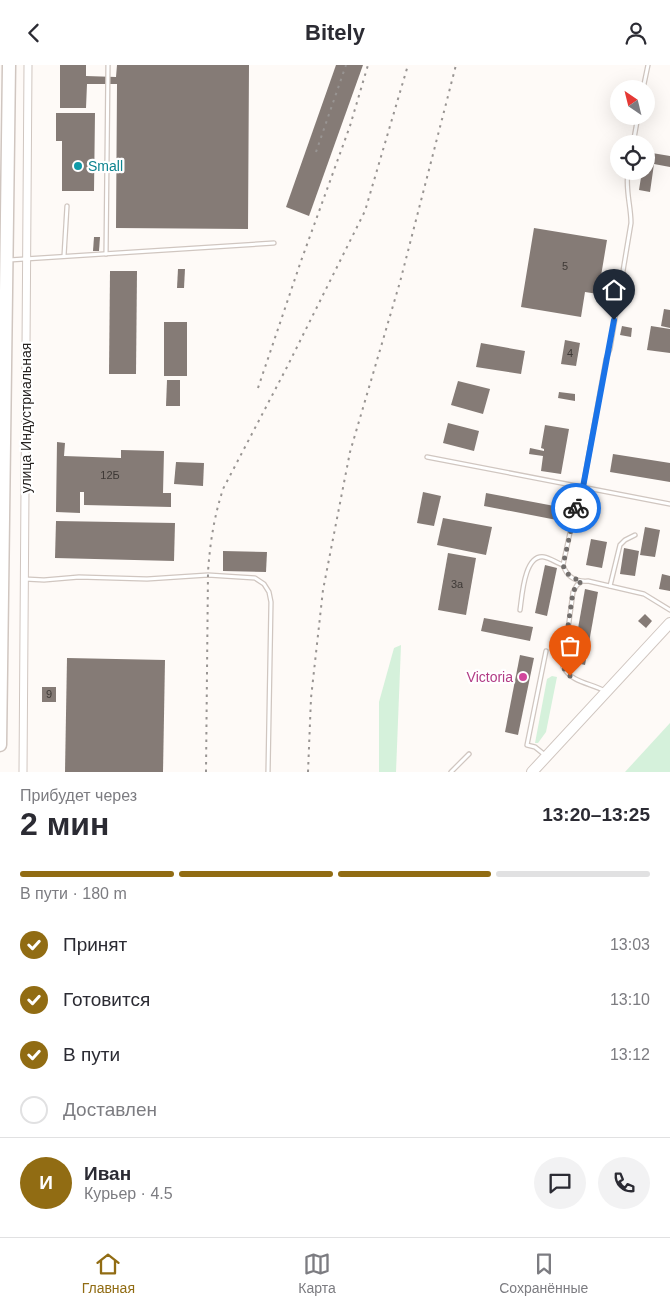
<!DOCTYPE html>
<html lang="ru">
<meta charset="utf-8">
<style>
:root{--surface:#fff;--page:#f2f2f3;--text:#2b2b33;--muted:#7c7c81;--line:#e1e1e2;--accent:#916c13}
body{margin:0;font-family:Helvetica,sans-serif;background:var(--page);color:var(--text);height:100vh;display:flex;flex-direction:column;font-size:19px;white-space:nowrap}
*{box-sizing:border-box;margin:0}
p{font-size:16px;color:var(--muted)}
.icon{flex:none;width:28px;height:28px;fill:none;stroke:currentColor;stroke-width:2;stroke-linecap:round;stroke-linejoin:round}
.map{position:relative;height:707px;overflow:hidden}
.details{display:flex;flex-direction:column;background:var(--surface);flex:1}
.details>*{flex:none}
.needle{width:32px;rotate:325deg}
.fabs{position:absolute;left:610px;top:15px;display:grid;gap:10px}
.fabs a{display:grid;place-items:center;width:45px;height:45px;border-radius:50%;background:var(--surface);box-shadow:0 5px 20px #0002;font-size:25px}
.pin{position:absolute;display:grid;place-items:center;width:42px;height:42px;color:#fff;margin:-51px -21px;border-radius:50% 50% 50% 0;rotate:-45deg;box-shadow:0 0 5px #0007}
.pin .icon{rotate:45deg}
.courier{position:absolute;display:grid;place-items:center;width:50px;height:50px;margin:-25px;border:4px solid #1a73e8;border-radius:50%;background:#fff;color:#222;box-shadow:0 1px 6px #0007}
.overview em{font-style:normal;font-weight:800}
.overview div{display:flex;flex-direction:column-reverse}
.overview{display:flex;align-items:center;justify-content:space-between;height:85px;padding:0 20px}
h1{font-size:32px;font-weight:800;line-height:38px}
.bar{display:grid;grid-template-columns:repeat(4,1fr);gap:8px 5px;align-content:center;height:60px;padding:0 20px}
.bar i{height:6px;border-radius:4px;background:var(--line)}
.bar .current{background:var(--accent)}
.bar p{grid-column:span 4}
.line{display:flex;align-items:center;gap:12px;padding:0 20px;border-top:1px solid var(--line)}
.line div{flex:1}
.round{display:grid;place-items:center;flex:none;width:52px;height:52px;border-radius:26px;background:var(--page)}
ol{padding:0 20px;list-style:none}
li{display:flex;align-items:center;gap:15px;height:55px}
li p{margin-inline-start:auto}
li .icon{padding:5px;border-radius:50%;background:var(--accent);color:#fff;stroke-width:4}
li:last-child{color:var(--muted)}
li i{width:28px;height:28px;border:2px solid var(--line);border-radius:50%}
header{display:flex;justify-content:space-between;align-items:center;height:65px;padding:0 20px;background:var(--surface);font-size:22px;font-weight:800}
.dock{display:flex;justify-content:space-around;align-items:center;height:70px;border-top:1px solid var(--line);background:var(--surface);font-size:14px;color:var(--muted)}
.dock a{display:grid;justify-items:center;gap:2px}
.dock .current{color:var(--accent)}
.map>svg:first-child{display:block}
.green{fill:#d5f1db}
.building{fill:#857b76}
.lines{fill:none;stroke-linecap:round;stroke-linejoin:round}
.lane-casing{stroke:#d0c6c0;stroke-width:5.5}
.street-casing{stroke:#d0c6c0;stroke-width:9}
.secondary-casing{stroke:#d0c6c0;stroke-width:12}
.highway-casing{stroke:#d0c6c0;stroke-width:15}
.lane{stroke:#fff;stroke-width:3}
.street{stroke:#fff;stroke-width:7}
.secondary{stroke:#fff;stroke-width:10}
.highway{stroke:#fff;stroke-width:12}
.rail{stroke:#989492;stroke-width:2;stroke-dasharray:2.5 5;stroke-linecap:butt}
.done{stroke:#726e6c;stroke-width:5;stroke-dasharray:0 9}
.route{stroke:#1a73e8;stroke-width:6}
.culture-dot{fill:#0f9aa8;stroke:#fff;stroke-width:2}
.hotel-dot{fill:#d1479c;stroke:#fff;stroke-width:2}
.labels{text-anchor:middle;stroke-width:4.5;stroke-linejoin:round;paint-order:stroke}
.number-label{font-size:11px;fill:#3e3936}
.culture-label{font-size:14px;fill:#0d838f;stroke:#fff;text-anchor:start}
.street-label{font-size:14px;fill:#272321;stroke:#fff}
.hotel-label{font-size:14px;fill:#b23c85;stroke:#fff;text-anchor:end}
</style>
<header><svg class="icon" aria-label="back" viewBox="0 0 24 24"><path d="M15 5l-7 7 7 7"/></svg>Bitely<svg class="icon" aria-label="person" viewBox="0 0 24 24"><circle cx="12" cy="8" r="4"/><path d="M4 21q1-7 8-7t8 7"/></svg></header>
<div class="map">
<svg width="670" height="707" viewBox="0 0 670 707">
<rect width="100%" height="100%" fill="#fefaf7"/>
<g class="green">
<polygon points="401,580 396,707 379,707 379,637 394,583"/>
<polygon points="552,611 557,612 546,667 538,678 535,678 547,614"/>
<polygon points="670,658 670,707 625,707"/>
</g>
<g class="building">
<polygon points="60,0 86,0 86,11 116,12 117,0 249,0 248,164 116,163 117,19 87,19 86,43 60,43"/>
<polygon points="336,0 363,0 309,151 286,142"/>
<polygon points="56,48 95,48 94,126 62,126 62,76 56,76"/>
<polygon points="646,87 670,91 670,102 654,99 650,127 639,125 642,106 646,106"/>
<polygon points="534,163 607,175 598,229 585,227 581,252 521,242"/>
<polygon points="94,172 100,172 99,186 93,186"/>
<polygon points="178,204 185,204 184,223 177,223"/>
<polygon points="110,206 137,206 136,309 109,309"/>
<polygon points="664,244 670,245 670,263 661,261"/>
<rect x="164" y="257" width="23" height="54"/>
<polygon points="622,261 632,263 631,272 620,270"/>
<polygon points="651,261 670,264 670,288 647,285"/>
<polygon points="565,275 580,278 576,301 561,299"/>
<polygon points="481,278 525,286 521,309 476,302"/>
<polygon points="167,315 180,315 180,341 166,341"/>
<polygon points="458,316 490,324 483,349 451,340"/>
<polygon points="559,327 575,329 575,336 558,333"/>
<polygon points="448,358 479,366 474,386 443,378"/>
<polygon points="545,360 569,364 561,409 541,406 543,391 529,389 530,383 544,386 544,384 541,383"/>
<polygon points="57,377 65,378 64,391 121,393 121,385 164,386 163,428 171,428 171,442 84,440 84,427 80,427 80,448 56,447"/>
<polygon points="613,389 670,398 670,417 610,407"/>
<polygon points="176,397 204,398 203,421 174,419"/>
<polygon points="423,427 441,431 434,461 417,458"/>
<polygon points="486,428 565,443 562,456 484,441"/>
<polygon points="443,453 492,462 486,490 437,480"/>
<polygon points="56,456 175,458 174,496 55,493"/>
<polygon points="645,462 660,465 655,492 640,490"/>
<polygon points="591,474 607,477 602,503 586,500"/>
<polygon points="624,483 639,486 635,511 620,509"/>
<polygon points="223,486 267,487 266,507 223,506"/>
<polygon points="448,488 476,493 466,550 438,545"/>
<polygon points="545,500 557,503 547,551 535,548"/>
<polygon points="662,509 670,511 670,526 659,524"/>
<polygon points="585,524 598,527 585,600 572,597"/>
<polygon points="645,549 652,556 646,563 638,556"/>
<polygon points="484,553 533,562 530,576 481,566"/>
<polygon points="520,590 534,593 518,670 505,667"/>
<polygon points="67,593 165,595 163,707 65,707"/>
<rect x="42" y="622" width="14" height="15"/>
</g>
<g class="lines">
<defs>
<g id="lane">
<polyline points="643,24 648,0"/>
<polyline points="633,79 638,51"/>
<path d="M628 106C625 124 631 141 631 158L610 284 606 294 583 422 574 449 563 500C567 512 576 517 588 516L644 529 670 545"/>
<polyline points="106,189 108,0"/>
<polyline points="64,191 67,141"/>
<polyline points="9,195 274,178"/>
<polyline points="427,392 670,439"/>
<polyline points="25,514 44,515 79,512 147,514 208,510 255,513 264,519 269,527 271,537 268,707"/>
<path d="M581 517 577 520 573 527 563 602C572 618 591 618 605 626"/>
<polyline points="610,521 620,480 625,475 635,470"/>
<path d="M520 545C522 532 524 489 544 492 550 493 557 498 563 500"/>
<polyline points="545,690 535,682 527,680 546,586"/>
<polyline points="451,707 469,689"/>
</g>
<polyline id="street" points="23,707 28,0"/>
<polyline id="secondary" points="532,707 670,558"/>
<polyline id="highway" points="0,680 9,0"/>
</defs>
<use href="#lane" class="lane-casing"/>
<use href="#street" class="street-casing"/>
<use href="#secondary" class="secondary-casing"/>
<use href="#highway" class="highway-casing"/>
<use href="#lane" class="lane"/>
<use href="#street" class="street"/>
<use href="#secondary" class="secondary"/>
<use href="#highway" class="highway"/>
<g class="rail">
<polyline points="316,87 346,0"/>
<polyline points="258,323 301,196 350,61 368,0"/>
<path d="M206 707 208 507C210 478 214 452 223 424L287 302 365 146 408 0"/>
<polyline points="308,707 311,633 323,525 350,387 400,217 456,0"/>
</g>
</g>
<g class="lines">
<path class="done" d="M570 611 563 602V596L573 527 577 520 582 516C572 513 567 511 563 500L576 443"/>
<polyline class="route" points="576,443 583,422 614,255"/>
</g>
<circle class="culture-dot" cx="78" cy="101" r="5"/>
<circle class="hotel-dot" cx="523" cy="612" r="5"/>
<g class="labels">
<g class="number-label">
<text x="565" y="205">5</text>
<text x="570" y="292">4</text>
<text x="110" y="414">12Б</text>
<text x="457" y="523">3а</text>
<text x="49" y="633">9</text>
</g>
<g class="culture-label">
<text x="88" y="106">Small</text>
</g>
<g class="street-label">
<text transform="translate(26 353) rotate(-90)" y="5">улица Индустриальная</text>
</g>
<g class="hotel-label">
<text x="513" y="617">Victoria</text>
</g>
</g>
</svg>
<div class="fabs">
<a><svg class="needle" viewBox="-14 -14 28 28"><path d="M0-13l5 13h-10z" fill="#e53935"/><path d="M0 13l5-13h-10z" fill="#7c7c81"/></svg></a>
<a><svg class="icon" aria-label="locate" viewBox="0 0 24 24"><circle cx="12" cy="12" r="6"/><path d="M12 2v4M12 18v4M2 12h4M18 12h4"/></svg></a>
</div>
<div class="pin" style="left:570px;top:611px;background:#ea580c"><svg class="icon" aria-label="bag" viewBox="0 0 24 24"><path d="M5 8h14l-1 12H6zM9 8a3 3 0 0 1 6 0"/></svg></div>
<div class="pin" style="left:614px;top:255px;background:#1f2937"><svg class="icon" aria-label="home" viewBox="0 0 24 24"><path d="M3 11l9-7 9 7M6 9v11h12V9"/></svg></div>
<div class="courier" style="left:576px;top:443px"><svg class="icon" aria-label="bike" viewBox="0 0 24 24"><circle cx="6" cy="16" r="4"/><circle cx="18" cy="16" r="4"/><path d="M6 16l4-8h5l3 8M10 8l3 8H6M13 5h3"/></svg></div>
</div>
<section class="details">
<div class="overview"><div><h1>2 мин</h1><p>Прибудет через</p></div><em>13:20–13:25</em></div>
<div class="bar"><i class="current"></i><i class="current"></i><i class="current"></i><i></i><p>В пути · 180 m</p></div>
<ol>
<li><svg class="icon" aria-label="check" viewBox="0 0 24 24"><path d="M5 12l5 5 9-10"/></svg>Принят<p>13:03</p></li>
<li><svg class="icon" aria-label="check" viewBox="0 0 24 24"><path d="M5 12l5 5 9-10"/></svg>Готовится<p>13:10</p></li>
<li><svg class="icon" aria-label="check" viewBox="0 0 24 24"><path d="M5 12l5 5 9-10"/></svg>В пути<p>13:12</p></li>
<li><i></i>Доставлен</li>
</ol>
<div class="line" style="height:90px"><b class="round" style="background:var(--accent);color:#fff">И</b><div><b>Иван</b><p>Курьер · 4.5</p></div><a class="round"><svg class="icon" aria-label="chat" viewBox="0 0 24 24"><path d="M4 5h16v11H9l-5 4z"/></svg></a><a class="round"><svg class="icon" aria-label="phone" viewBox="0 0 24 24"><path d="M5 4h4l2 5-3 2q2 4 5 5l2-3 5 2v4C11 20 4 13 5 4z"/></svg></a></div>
</section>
<nav class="dock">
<a class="current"><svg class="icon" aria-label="home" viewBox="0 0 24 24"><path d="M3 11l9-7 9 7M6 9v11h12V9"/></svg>Главная</a>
<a><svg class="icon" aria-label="map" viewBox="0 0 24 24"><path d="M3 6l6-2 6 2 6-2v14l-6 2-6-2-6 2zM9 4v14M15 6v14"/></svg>Карта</a>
<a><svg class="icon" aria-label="saved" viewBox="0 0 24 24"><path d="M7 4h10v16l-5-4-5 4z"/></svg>Сохранённые</a>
</nav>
